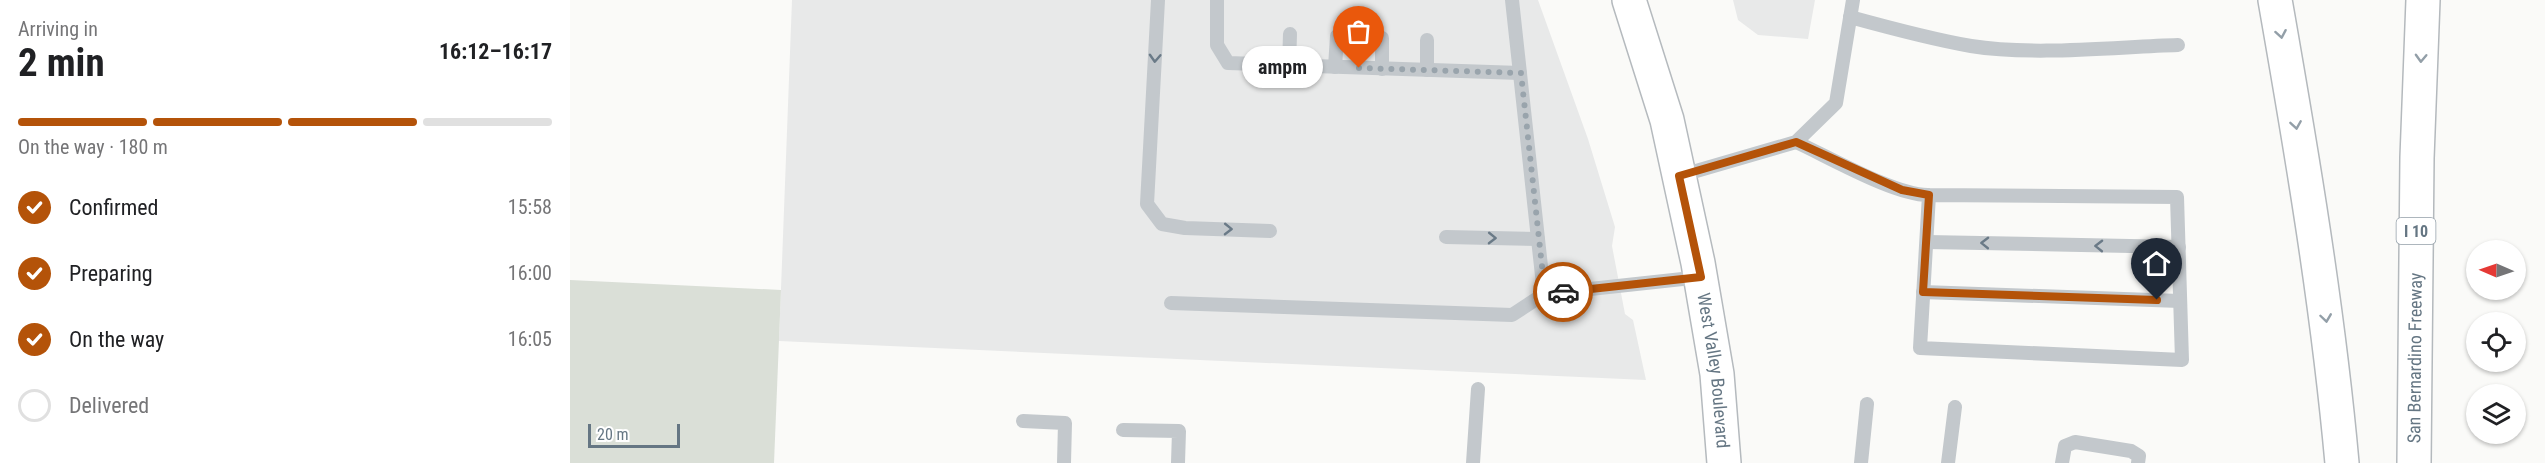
<!DOCTYPE html>
<meta charset="utf-8">
<style>
:root{--surface:#fff;--page:#f6f6f6;--text:#202124;--muted:#757577;--line:#e0e0e0;--accent:#b45309}
body{margin:0;font-family:"Roboto Condensed",sans-serif;background:var(--page);color:var(--text);height:100vh;display:flex;flex-direction:column;font-size:22px;white-space:nowrap}
*{box-sizing:border-box;margin:0}
p{font-size:20px;color:var(--muted)}
.icon{flex:none;width:33px;height:33px;fill:none;stroke:currentColor;stroke-width:2;stroke-linecap:round;stroke-linejoin:round}
.map{position:relative;flex:1;overflow:hidden}
.sheet{display:flex;flex-direction:column;background:var(--surface);width:570px}
.sheet>*{flex:none}
.needle{width:39px;rotate:272deg}
.fabs{position:absolute;left:1896px;top:240px;display:grid;gap:12px}
.fabs a{display:grid;place-items:center;width:60px;height:60px;border-radius:50%;background:var(--surface);box-shadow:0 2px 4px #0004;font-size:30px}
.scale{position:absolute;left:18px;bottom:15px;width:92px;box-sizing:border-box;padding-left:6px;border:3px solid #657683;border-top:0;font-size:16px;line-height:21px;white-space:nowrap;color:#657683;-webkit-text-stroke:4px #fff;paint-order:stroke}
.pin{position:absolute;display:grid;place-items:center;width:51px;height:51px;color:#fff;margin:-62px -26px;border-radius:50% 50% 50% 0;rotate:-45deg;box-shadow:0 0 6px #0007}
.pin .icon{rotate:45deg}
.courier{position:absolute;display:grid;place-items:center;width:60px;height:60px;margin:-30px;border:4px solid #b45309;border-radius:50%;background:#fff;color:#222;box-shadow:0 2px 8px #0007}
.bubble{position:absolute;height:42px;border-radius:21px;background:var(--surface);box-shadow:0 2px 4px #0004;font-size:20px;font-weight:700;line-height:42px;text-align:center}
.head em{font-style:normal;font-weight:700}
.head div{display:flex;flex-direction:column-reverse}
.head{display:flex;align-items:center;justify-content:space-between;height:102px;padding:0 18px}
h1{font-size:39px;font-weight:700;line-height:45px}
.bar{display:grid;grid-template-columns:repeat(4,1fr);gap:9px 6px;align-content:center;height:72px;padding:0 18px}
.bar i{height:8px;border-radius:4px;background:var(--line)}
.bar .selected{background:var(--accent)}
.bar p{grid-column:span 4}
ol{padding:0 18px;list-style:none}
li{display:flex;align-items:center;gap:18px;height:66px}
li p{margin-inline-start:auto}
li .icon{padding:6px;border-radius:50%;background:var(--accent);color:#fff;stroke-width:4}
li:last-child{color:var(--muted)}
li i{width:33px;height:33px;border:3px solid var(--line);border-radius:50%}
main{display:flex;flex:1;min-height:0}
.map>svg:first-child{display:block}
.built{fill:#e8e9e9}
.green{fill:#dadfd7}
.lines{fill:none;stroke-linecap:round;stroke-linejoin:round}
.primary-casing{stroke:#b5babe;stroke-width:36}
.highway-casing{stroke:#b4b9bd;stroke-width:36}
.lane{stroke:#c3c8cc;stroke-width:14}
.primary{stroke:#fff;stroke-width:33}
.highway{stroke:#fff;stroke-width:33}
.oneway{stroke:#939fa8}
.oneway2{stroke:#6a7a87}
.done{stroke:#99a4ac;stroke-width:6;stroke-dasharray:0 10.8}
.route{stroke:#b45309;stroke-width:8}
.labels{text-anchor:middle;stroke-width:6;stroke-linejoin:round;paint-order:stroke}
.shield{fill:#fff;stroke:#939fa8;stroke-width:1.5}
.shield-label{font-size:16px;font-weight:bold;fill:#657683}
.street-label{font-size:18px;fill:#657683;stroke:#fff}
</style>
<main>
<section class="sheet">
<div class="head"><div><h1>2 min</h1><p>Arriving in</p></div><em>16:12–16:17</em></div>
<div class="bar"><i class="selected"></i><i class="selected"></i><i class="selected"></i><i></i><p>On the way · 180 m</p></div>
<ol>
<li><svg class="icon" aria-label="check" viewBox="0 0 24 24"><path d="M5 12l5 5 9-10"/></svg>Confirmed<p>15:58</p></li>
<li><svg class="icon" aria-label="check" viewBox="0 0 24 24"><path d="M5 12l5 5 9-10"/></svg>Preparing<p>16:00</p></li>
<li><svg class="icon" aria-label="check" viewBox="0 0 24 24"><path d="M5 12l5 5 9-10"/></svg>On the way<p>16:05</p></li>
<li><i></i>Delivered</li>
</ol>
</section>
<div class="map">
<svg width="1975" height="463" viewBox="0 0 1975 463">
<rect width="100%" height="100%" fill="#fafaf8"/>
<g class="built">
<polygon points="222,0 968,0 1018,139 1045,227 1042,246 1055,314 1063,320 1076,380 209,341"/>
<polygon points="1163,0 1245,0 1238,39 1188,35 1168,20"/>
</g>
<polygon class="green" points="0,280 211,290 204,463 0,463"/>
<g class="lines">
<defs>
<g id="primary">
<path id="s1" d="M1059 0 1097 120 1128 263 1147 374 1154 463"/>
</g>
<g id="highway">
<path d="M1705 0C1732 154 1758 308 1772 463"/>
<path id="s2" d="M1844 463 1847 158 1853 0"/>
</g>
</defs>
<use href="#primary" class="primary-casing"/>
<use href="#highway" class="highway-casing"/>
<g class="lane">
<polyline points="588,0 577,204 592,224 615,228 700,231"/>
<polyline points="647,0 647,45 658,63 950,73"/>
<polyline points="942,0 974,294"/>
<path d="M1280 17C1320 28 1360 39 1401 46 1463 56 1544 47 1608 45"/>
<polyline points="719,66 720,34"/>
<polyline points="765,67 767,36"/>
<polyline points="812,69 812,38"/>
<polyline points="857,70 857,40"/>
<path d="M1226 142C1259 157 1326 196 1359 195L1607 197 1612 360 1350 348 1359 195"/>
<polyline points="1109,176 1226,142 1266,103 1283,0"/>
<polyline points="876,237 968,239"/>
<polyline points="1357,242 1609,247"/>
<polyline points="1353,292 1610,301"/>
<polyline points="601,303 942,315 974,294 1131,277"/>
<polyline points="453,421 495,423 494,463"/>
<polyline points="553,430 609,431 608,463"/>
<polyline points="903,463 908,389"/>
<polyline points="1291,463 1297,404"/>
<polyline points="1378,463 1385,407"/>
<polyline points="1492,463 1495,446 1505,442 1561,451 1569,456 1568,463"/>
</g>
<use href="#primary" class="primary"/>
<use href="#highway" class="highway"/>
</g>
<defs><path id="oneway-chevron" d="M-2-3.5L2.5 0L-2 3.5" fill="none" stroke-width="1.6" stroke-linecap="round" stroke-linejoin="round" transform="scale(1.5)"/></defs>
<g class="oneway">
<use href="#oneway-chevron" transform="translate(1711 34) rotate(80)"/>
<use href="#oneway-chevron" transform="translate(1851 58) rotate(92)"/>
<use href="#oneway-chevron" transform="translate(1726 125) rotate(81)"/>
<use href="#oneway-chevron" transform="translate(1756 318) rotate(82)"/>
</g>
<g class="oneway2">
<use href="#oneway-chevron" transform="translate(585 58) rotate(93)"/>
<use href="#oneway-chevron" transform="translate(658 229) rotate(1)"/>
<use href="#oneway-chevron" transform="translate(922 238) rotate(1)"/>
<use href="#oneway-chevron" transform="translate(1415 243) rotate(-179)"/>
<use href="#oneway-chevron" transform="translate(1529 246) rotate(-179)"/>
</g>
<g class="lines">
<polyline class="done" points="789,68 951,73 975,294 993,292"/>
<polyline class="route" points="993,292 1131,277 1109,176 1226,142 1332,190 1359,195 1353,292 1587,300"/>
</g>
<g class="labels">
<rect class="shield" x="1826.5" y="218" width="39" height="26" rx="4.5"/>
<g class="shield-label">
<text x="1846" y="237">I 10</text>
</g>
<g class="street-label">
<text dy="6" stroke="none"><textPath href="#s2" startOffset="105">San Bernardino Freeway</textPath></text>
<text dy="6" stroke="none"><textPath href="#s1" startOffset="381">West Valley Boulevard</textPath></text>
</g>
</g>
</svg>
<div class="fabs">
<a><svg class="needle" viewBox="-14 -14 28 28"><path d="M0-13l5 13h-10z" fill="#e53935"/><path d="M0 13l5-13h-10z" fill="#757577"/></svg></a>
<a><svg class="icon" aria-label="locate" viewBox="0 0 24 24"><circle cx="12" cy="12" r="6"/><path d="M12 2v4M12 18v4M2 12h4M18 12h4"/></svg></a>
<a><svg class="icon" aria-label="layers" viewBox="0 0 24 24"><path d="M12 4l9 5-9 5-9-5zM3 14l9 5 9-5"/></svg></a>
</div>
<div class="scale">20 m</div>
<div class="pin" style="left:789px;top:68px;background:#ea580c"><svg class="icon" aria-label="bag" viewBox="0 0 24 24"><path d="M5 8h14l-1 12H6zM9 8a3 3 0 0 1 6 0"/></svg></div>
<div class="pin" style="left:1587px;top:300px;background:#1f2937"><svg class="icon" aria-label="home" viewBox="0 0 24 24"><path d="M3 11l9-7 9 7M6 9v11h12V9"/></svg></div>
<div class="courier" style="left:993px;top:292px"><svg class="icon" aria-label="car" viewBox="0 0 24 24"><path d="M5 17H2v-5l4-1 3-4h7l3 4 3 1v5h-3M9 17h6M6 11h13"/><circle cx="7" cy="17" r="2"/><circle cx="17" cy="17" r="2"/></svg></div>
<div class="bubble" style="left:672px;top:46px;width:81px">ampm</div>
</div>
</main>
